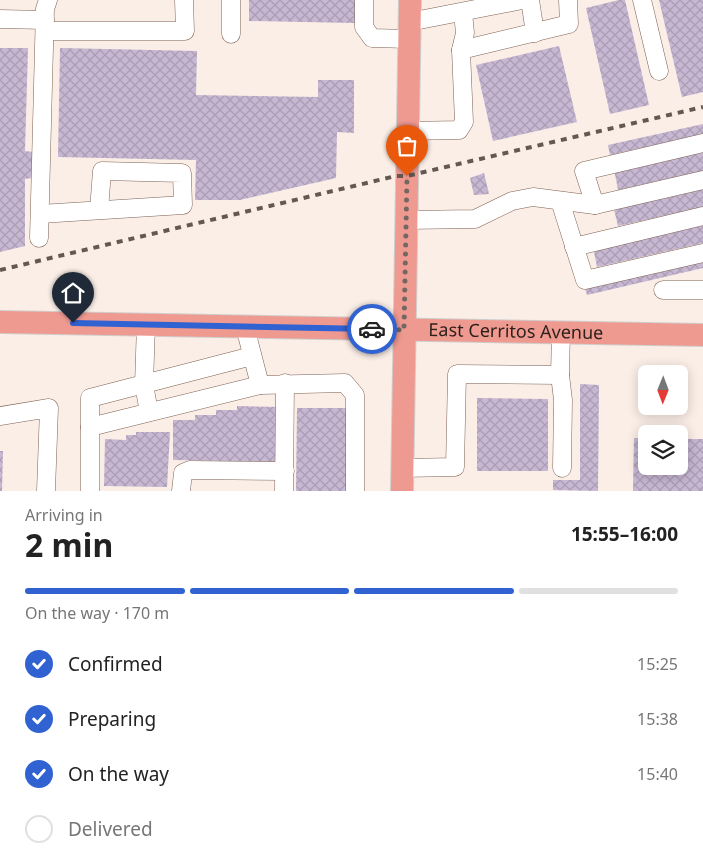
<!DOCTYPE html>
<meta charset="utf-8">
<style>
:root{--surface:#fff;--page:#f6f6f6;--text:#222;--muted:#767676;--line:#e0e0e0;--accent:#3162d1}
body{margin:0;font-family:"Noto Sans",sans-serif;background:var(--page);color:var(--text);height:100vh;display:flex;flex-direction:column;font-size:19px;white-space:nowrap}
*{box-sizing:border-box;margin:0}
p{font-size:16px;color:var(--muted)}
.icon{flex:none;width:28px;height:28px;fill:none;stroke:currentColor;stroke-width:2;stroke-linecap:round;stroke-linejoin:round}
.map{position:relative;height:491px;overflow:hidden}
.panel{display:flex;flex-direction:column;background:var(--surface);flex:1}
.panel>*{flex:none}
.needle{width:32px;rotate:181deg}
.buttons{position:absolute;left:638px;top:365px;display:grid;gap:10px}
.buttons a{display:grid;place-items:center;width:50px;height:50px;border-radius:8px;background:var(--surface);box-shadow:0 2px 12px #0003;font-size:25px}
.pin{position:absolute;display:grid;place-items:center;width:42px;height:42px;color:#fff;margin:-51px -21px;border-radius:50% 50% 50% 0;rotate:-45deg;box-shadow:0 0 5px #0007}
.pin .icon{rotate:45deg}
.courier{position:absolute;display:grid;place-items:center;width:50px;height:50px;margin:-25px;border:4px solid #3162d1;border-radius:50%;background:#fff;color:#222;box-shadow:0 1px 6px #0007}
.head em{font-style:normal;font-weight:700}
.head div{display:flex;flex-direction:column-reverse}
.head{display:flex;align-items:center;justify-content:space-between;height:85px;padding:0 25px}
h1{font-size:32px;font-weight:700;line-height:38px}
.bar{display:grid;grid-template-columns:repeat(4,1fr);gap:8px 5px;align-content:center;height:60px;padding:0 25px}
.bar i{height:6px;border-radius:4px;background:var(--line)}
.bar .active{background:var(--accent)}
.bar p{grid-column:span 4}
ol{padding:0 25px;list-style:none}
li{display:flex;align-items:center;gap:15px;height:55px}
li p{margin-inline-start:auto}
li .icon{padding:5px;border-radius:50%;background:var(--accent);color:#fff;stroke-width:4}
li:last-child{color:var(--muted)}
li i{width:28px;height:28px;border:2px solid var(--line);border-radius:50%}
.map>svg:first-child{display:block}
.building{fill:url(#building-cross-hatch)}
.lines{fill:none;stroke-linecap:round;stroke-linejoin:round}
.minor-casing{stroke:#7d6253;stroke-width:19}
.major-casing{stroke:#d0cecc;stroke-width:24}
.minor{stroke:#fff;stroke-width:18}
.major{stroke:#ef9a91;stroke-width:22}
.rail{stroke:#645851;stroke-width:4;stroke-dasharray:6 6;stroke-linecap:butt}
.done{stroke:#746761;stroke-width:5;stroke-dasharray:0 9}
.route{stroke:#3162d1;stroke-width:6}
.labels{text-anchor:middle;stroke-width:5;stroke-linejoin:round;paint-order:stroke}
.street-label{font-size:18px;fill:#2b1f19;stroke:#fefefe}
</style>
<div class="map">
<svg width="703" height="491" viewBox="0 0 703 491">
<defs>
<pattern id="building-cross-hatch" width="8" height="8" patternUnits="userSpaceOnUse" patternTransform="scale(1.25)"><rect width="8" height="8" fill="#c7b7d2"/><path d="M0 0l8 8M0 8l8-8" fill="none" stroke="#ab9db4"/></pattern>
</defs>
<rect width="100%" height="100%" fill="#fbeee7"/>
<g class="building">
<polygon points="249,0 355,0 355,23 249,21"/>
<polygon points="619,0 625,0 649,105 610,114 586,8"/>
<polygon points="659,0 703,0 703,92 682,97"/>
<polygon points="559,46 577,122 493,141 476,65"/>
<polygon points="0,48 28,48 25,151 33,152 32,178 25,179 25,246 0,252"/>
<polygon points="60,48 197,51 196,95 318,97 318,80 354,80 354,133 337,132 336,178 240,200 195,200 196,160 58,157"/>
<polygon points="703,124 703,134 610,155 608,145"/>
<polygon points="703,149 703,171 618,190 614,169"/>
<polygon points="484,173 489,194 474,195 470,178"/>
<polygon points="703,185 703,207 618,226 613,205"/>
<polygon points="703,222 703,243 597,267 593,247"/>
<polygon points="703,257 703,268 587,295 584,285"/>
<polygon points="580,384 599,385 598,491 553,490 553,480 580,480"/>
<polygon points="477,398 548,399 548,471 477,471"/>
<polygon points="237,406 281,407 280,462 173,460 173,420 195,420 195,415 216,415 216,410 237,410"/>
<polygon points="297,408 348,408 350,491 296,491"/>
<polygon points="136,432 170,432 167,487 104,486 105,439 126,440 126,435 136,435"/>
<polygon points="634,438 646,438 646,466 679,466 679,439 703,439 703,491 633,491"/>
<polygon points="0,451 3,451 2,491 0,491"/>
</g>
<g class="lines">
<defs>
<g id="minor">
<polyline points="364,0 364,27 372,38 409,39"/>
<polyline points="530,0 535,33"/>
<polyline points="642,0 659,71"/>
<polyline points="0,19 45,20"/>
<polyline points="409,22 522,0"/>
<polyline points="45,31 185,31 184,0"/>
<polyline points="231,34 231,0"/>
<polyline points="461,50 569,24 568,0"/>
<polyline points="407,131 459,130 464,122 461,50 465,33 463,13"/>
<polyline points="560,201 585,280 703,253"/>
<polyline points="595,205 584,171 703,143"/>
<polyline points="40,214 183,205 182,173 102,171 99,210"/>
<polyline points="406,220 475,219 512,201 533,197 595,205 703,180"/>
<polyline points="39,238 45,9 48,0"/>
<polyline points="574,247 703,216"/>
<polyline points="663,290 703,290"/>
<polyline points="146,324 144,385 149,412"/>
<polyline points="245,327 260,385"/>
<polyline points="560,375 563,400 562,468"/>
<polyline points="0,416 49,408 46,491"/>
<polyline points="90,427 260,385 345,383 355,395 355,491"/>
<polyline points="402,468 455,467 457,374 560,375 561,332"/>
<polyline points="90,491 90,398 252,356"/>
<polyline points="181,491 183,473 190,470 285,471"/>
<polyline points="284,491 285,383"/>
</g>
<g id="major">
<path id="s1" d="M0 322 703 335"/>
<polyline points="402,491 410,0"/>
</g>
</defs>
<use href="#minor" class="minor-casing"/>
<use href="#major" class="major-casing"/>
<use href="#minor" class="minor"/>
<use href="#major" class="major"/>
<polyline class="rail" points="0,270 396,176 407,176 703,107"/>
</g>
<g class="lines">
<polyline class="done" points="372,329 404,330 407,176"/>
<polyline class="route" points="73,323 372,329"/>
</g>
<g class="labels">
<g class="street-label">
<text dy="6" stroke="none"><textPath href="#s1" startOffset="516">East Cerritos Avenue</textPath></text>
</g>
</g>
</svg>
<div class="buttons">
<a><svg class="needle" viewBox="-14 -14 28 28"><path d="M0-13l5 13h-10z" fill="#e53935"/><path d="M0 13l5-13h-10z" fill="#767676"/></svg></a>
<a><svg class="icon" aria-label="layers" viewBox="0 0 24 24"><path d="M12 4l9 5-9 5-9-5zM3 14l9 5 9-5"/></svg></a>
</div>
<div class="pin" style="left:407px;top:176px;background:#ea580c"><svg class="icon" aria-label="bag" viewBox="0 0 24 24"><path d="M5 8h14l-1 12H6zM9 8a3 3 0 0 1 6 0"/></svg></div>
<div class="pin" style="left:73px;top:323px;background:#1f2937"><svg class="icon" aria-label="home" viewBox="0 0 24 24"><path d="M3 11l9-7 9 7M6 9v11h12V9"/></svg></div>
<div class="courier" style="left:372px;top:329px"><svg class="icon" aria-label="car" viewBox="0 0 24 24"><path d="M5 17H2v-5l4-1 3-4h7l3 4 3 1v5h-3M9 17h6M6 11h13"/><circle cx="7" cy="17" r="2"/><circle cx="17" cy="17" r="2"/></svg></div>
</div>
<section class="panel">
<div class="head"><div><h1>2 min</h1><p>Arriving in</p></div><em>15:55–16:00</em></div>
<div class="bar"><i class="active"></i><i class="active"></i><i class="active"></i><i></i><p>On the way · 170 m</p></div>
<ol>
<li><svg class="icon" aria-label="check" viewBox="0 0 24 24"><path d="M5 12l5 5 9-10"/></svg>Confirmed<p>15:25</p></li>
<li><svg class="icon" aria-label="check" viewBox="0 0 24 24"><path d="M5 12l5 5 9-10"/></svg>Preparing<p>15:38</p></li>
<li><svg class="icon" aria-label="check" viewBox="0 0 24 24"><path d="M5 12l5 5 9-10"/></svg>On the way<p>15:40</p></li>
<li><i></i>Delivered</li>
</ol>
</section>
